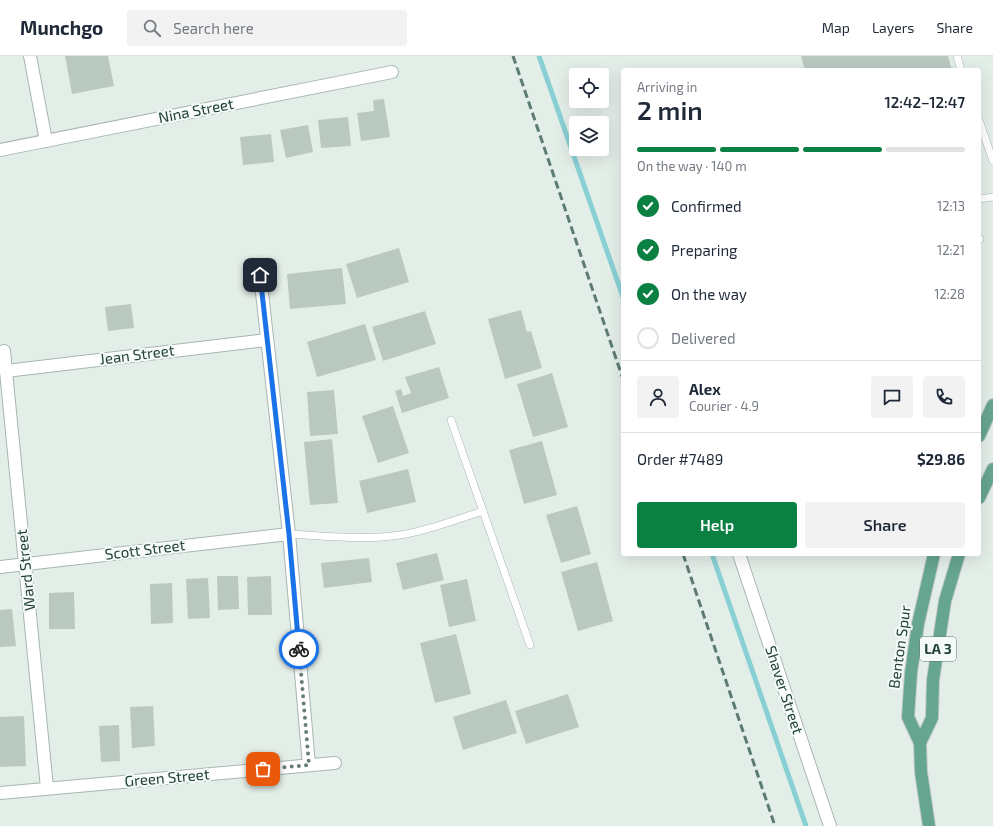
<!DOCTYPE html>
<meta charset="utf-8">
<style>
:root{--surface:#fff;--page:#f2f2f3;--text:#1f2937;--muted:#747a83;--line:#e0e1e3;--accent:#0b8043}
body{margin:0;font-family:"Exo 2",sans-serif;background:var(--page);color:var(--text);height:100vh;display:flex;flex-direction:column;font-size:15px;white-space:nowrap}
*{box-sizing:border-box;margin:0}
p{font-size:13px;color:var(--muted)}
.icon{flex:none;width:22px;height:22px;fill:none;stroke:currentColor;stroke-width:2;stroke-linecap:round;stroke-linejoin:round}
.map{position:relative;flex:1;overflow:hidden}
.sheet{position:absolute;left:621px;top:12px;width:360px;height:488px;display:flex;flex-direction:column;background:var(--surface);border-radius:4px;box-shadow:0 4px 16px #0002}
.sheet>*{flex:none}
.controls{position:absolute;left:569px;top:12px;display:grid;gap:8px}
.controls a{display:grid;place-items:center;width:40px;height:40px;border-radius:4px;background:var(--surface);box-shadow:0 4px 16px #0002;font-size:20px}
.pin{position:absolute;display:grid;place-items:center;width:34px;height:34px;color:#fff;margin:-17px;border-radius:8px;box-shadow:0 2px 6px #0006}
.courier{position:absolute;display:grid;place-items:center;width:40px;height:40px;margin:-20px;border:3px solid #1a73e8;border-radius:50%;background:#fff;color:#222;box-shadow:0 1px 5px #0007}
.summary em{font-style:normal;font-weight:600}
.summary div{display:flex;flex-direction:column-reverse}
.summary{display:flex;align-items:center;justify-content:space-between;height:68px;padding:0 16px}
h1{font-size:26px;font-weight:600;line-height:30px}
.bar{display:grid;grid-template-columns:repeat(4,1fr);gap:6px 4px;align-content:center;height:48px;padding:0 16px}
.bar i{height:5px;border-radius:3px;background:var(--line)}
.bar .on{background:var(--accent)}
.bar p{grid-column:span 4}
.line{display:flex;align-items:center;gap:10px;padding:0 16px;border-top:1px solid var(--line)}
.line div{flex:1}
.round{display:grid;place-items:center;flex:none;width:42px;height:42px;border-radius:4px;background:var(--page)}
ol{padding:0 16px;list-style:none}
li{display:flex;align-items:center;gap:12px;height:44px}
li p{margin-inline-start:auto}
li .icon{padding:4px;border-radius:50%;background:var(--accent);color:#fff;stroke-width:4}
li:last-child{color:var(--muted)}
li i{width:22px;height:22px;border:2px solid var(--line);border-radius:50%}
.button{display:flex;gap:8px;margin-top:auto;padding:8px 16px}
.button a{flex:1;height:46px;border-radius:4px;background:var(--accent);color:#fff;font-size:16px;font-weight:600;line-height:46px;text-align:center}
.button a+a{background:var(--page);color:var(--text)}
header{display:flex;align-items:center;gap:24px;box-sizing:border-box;height:56px;padding:0 20px;background:var(--surface);border-bottom:1px solid var(--line)}
header strong{font-size:19px}
nav{display:flex;gap:22px;margin-inline-start:auto;font-size:14px}
.search{width:280px;height:36px;background:var(--page);display:flex;align-items:center;gap:10px;box-sizing:border-box;padding:0 14px;border-radius:4px;color:var(--muted);font-size:15px}
.map>svg:first-child{display:block}
.lines{fill:none;stroke-linecap:round;stroke-linejoin:round}
.stream{stroke:#89d0d5;stroke-width:5}
.building{fill:#b9c9c1}
.service-casing{stroke:#a6b7af;stroke-width:8}
.minor-casing{stroke:#a6b7af;stroke-width:14}
.primary-casing{stroke:#c1cac7;stroke-width:14}
.service{stroke:#fff;stroke-width:7}
.minor{stroke:#fff;stroke-width:12}
.primary{stroke:#66a590;stroke-width:12}
.rail{stroke:#5d7c71;stroke-width:3;stroke-dasharray:8 4;stroke-linecap:butt}
.done{stroke:#667e74;stroke-width:4;stroke-dasharray:0 7.2}
.route{stroke:#1a73e8;stroke-width:5}
.labels{text-anchor:middle;stroke-width:4;stroke-linejoin:round;paint-order:stroke}
.shield{fill:#f4faf7;stroke:#617870;stroke-width:1}
.shield-label{font-size:14px;font-weight:bold;fill:#224136}
.street-label{font-size:15px;fill:#224136;stroke:#f4faf7}
</style>
<header>
<strong>Munchgo</strong>
<div class="search"><svg class="icon" aria-label="search" viewBox="0 0 24 24"><circle cx="10" cy="10" r="6"/><path d="M15 15l6 6"/></svg>Search here</div>
<nav><a>Map</a><a>Layers</a><a>Share</a></nav>
</header>
<div class="map">
<svg width="993" height="770" viewBox="0 0 993 770">
<rect width="100%" height="100%" fill="#e4eee8"/>
<g class="lines">
<g class="stream">
<polyline points="539,0 623,241"/>
<polyline points="712,498 806,770"/>
</g>
</g>
<g class="building">
<polygon points="65,0 108,0 114,30 72,38"/>
<polygon points="801,0 948,0 952,14 805,14"/>
<polygon points="384,43 390,81 361,85 357,57 374,55 373,44"/>
<polygon points="348,61 351,90 321,92 318,64"/>
<polygon points="308,69 313,96 286,102 280,74"/>
<polygon points="271,78 274,106 243,109 240,81"/>
<polygon points="399,192 409,226 357,242 346,208"/>
<polygon points="342,212 346,248 290,253 287,218"/>
<polygon points="131,248 134,272 108,275 105,251"/>
<polygon points="521,254 527,276 531,275 542,312 505,323 488,263"/>
<polygon points="425,255 436,288 383,305 372,271"/>
<polygon points="365,268 376,304 317,321 307,286"/>
<polygon points="439,311 449,342 402,357 395,335 401,333 403,340 411,337 405,321"/>
<polygon points="552,317 568,371 533,381 517,328"/>
<polygon points="334,334 338,378 310,380 307,336"/>
<polygon points="393,350 409,397 378,407 362,360"/>
<polygon points="332,383 338,447 310,449 304,386"/>
<polygon points="542,385 557,439 524,448 509,394"/>
<polygon points="408,413 416,446 367,457 359,425"/>
<polygon points="577,450 591,498 561,507 546,459"/>
<polygon points="437,497 444,524 403,534 396,507"/>
<polygon points="369,502 372,526 324,532 321,507"/>
<polygon points="597,506 613,565 578,575 561,516"/>
<polygon points="217,520 238,520 239,553 218,554"/>
<polygon points="271,520 272,559 248,559 247,521"/>
<polygon points="208,522 210,562 188,563 186,523"/>
<polygon points="467,523 476,565 449,571 440,529"/>
<polygon points="172,527 173,567 151,568 150,528"/>
<polygon points="74,536 75,573 49,573 49,537"/>
<polygon points="12,553 16,590 0,591 0,554"/>
<polygon points="456,578 471,638 435,647 420,587"/>
<polygon points="568,638 579,671 526,688 515,655"/>
<polygon points="506,644 517,677 463,694 453,661"/>
<polygon points="153,650 155,690 132,692 130,651"/>
<polygon points="24,660 26,710 0,711 0,661"/>
<polygon points="119,669 120,705 101,706 99,670"/>
</g>
<g class="lines">
<defs>
<g id="service">
<polyline points="957,0 961,14"/>
<polyline points="979,64 993,105"/>
<polyline points="979,143 993,141"/>
<polyline points="979,183 980,183"/>
<polyline points="451,364 530,589"/>
<path d="M289 478C328 480 368 485 406 478 432 473 458 463 483 455"/>
</g>
<g id="minor">
<polyline points="30,0 46,85"/>
<polyline points="0,94 392,16"/>
<polyline points="260,219 289,478 309,709"/>
<polyline points="4,295 47,732"/>
<polyline points="6,315 267,284"/>
<polyline points="739,498 830,770"/>
<polyline points="0,511 289,478"/>
<polyline points="0,737 335,707"/>
</g>
<g id="primary">
<polyline points="979,380 993,349"/>
<polyline points="979,442 993,413"/>
<polyline points="920,687 932,662 933,624 945,545 959,498"/>
<polyline points="929,770 921,716 920,687 908,661 911,617 918,568 934,498"/>
</g>
</defs>
<use href="#service" class="service-casing"/>
<use href="#minor" class="minor-casing"/>
<use href="#primary" class="primary-casing"/>
<use href="#service" class="service"/>
<use href="#minor" class="minor"/>
<use href="#primary" class="primary"/>
<g class="rail">
<polyline points="513,0 623,323"/>
<polyline points="683,498 775,770"/>
</g>
</g>
<g class="lines">
<polyline class="done" points="263,713 309,709 299,593"/>
<polyline class="route" points="260,219 289,478 299,593"/>
</g>
<g class="labels">
<rect class="shield" x="920" y="581" width="36" height="24" rx="3"/>
<g class="shield-label">
<text x="938" y="598">LA 3</text>
</g>
<g class="street-label">
<text transform="translate(196 55) rotate(-11)" y="5">Nina Street</text>
<text transform="translate(137 299) rotate(-7)" y="5">Jean Street</text>
<text transform="translate(145 494) rotate(-7)" y="5">Scott Street</text>
<text transform="translate(26 514) rotate(-96)" y="5">Ward Street</text>
<text transform="translate(900 591) rotate(-82)" y="5">Benton Spur</text>
<text transform="translate(784 634) rotate(72)" y="5">Shaver Street</text>
<text transform="translate(167 722) rotate(-5)" y="5">Green Street</text>
</g>
</g>
</svg>
<div class="controls">
<a><svg class="icon" aria-label="locate" viewBox="0 0 24 24"><circle cx="12" cy="12" r="6"/><path d="M12 2v4M12 18v4M2 12h4M18 12h4"/></svg></a>
<a><svg class="icon" aria-label="layers" viewBox="0 0 24 24"><path d="M12 4l9 5-9 5-9-5zM3 14l9 5 9-5"/></svg></a>
</div>
<div class="pin" style="left:263px;top:713px;background:#ea580c"><svg class="icon" aria-label="bag" viewBox="0 0 24 24"><path d="M5 8h14l-1 12H6zM9 8a3 3 0 0 1 6 0"/></svg></div>
<div class="pin" style="left:260px;top:219px;background:#1f2937"><svg class="icon" aria-label="home" viewBox="0 0 24 24"><path d="M3 11l9-7 9 7M6 9v11h12V9"/></svg></div>
<div class="courier" style="left:299px;top:593px"><svg class="icon" aria-label="bike" viewBox="0 0 24 24"><circle cx="6" cy="16" r="4"/><circle cx="18" cy="16" r="4"/><path d="M6 16l4-8h5l3 8M10 8l3 8H6M13 5h3"/></svg></div>
<section class="sheet">
<div class="summary"><div><h1>2 min</h1><p>Arriving in</p></div><em>12:42–12:47</em></div>
<div class="bar"><i class="on"></i><i class="on"></i><i class="on"></i><i></i><p>On the way · 140 m</p></div>
<ol>
<li><svg class="icon" aria-label="check" viewBox="0 0 24 24"><path d="M5 12l5 5 9-10"/></svg>Confirmed<p>12:13</p></li>
<li><svg class="icon" aria-label="check" viewBox="0 0 24 24"><path d="M5 12l5 5 9-10"/></svg>Preparing<p>12:21</p></li>
<li><svg class="icon" aria-label="check" viewBox="0 0 24 24"><path d="M5 12l5 5 9-10"/></svg>On the way<p>12:28</p></li>
<li><i></i>Delivered</li>
</ol>
<div class="line" style="height:72px"><a class="round"><svg class="icon" aria-label="person" viewBox="0 0 24 24"><circle cx="12" cy="8" r="4"/><path d="M4 21q1-7 8-7t8 7"/></svg></a><div><b>Alex</b><p>Courier · 4.9</p></div><a class="round"><svg class="icon" aria-label="chat" viewBox="0 0 24 24"><path d="M4 5h16v11H9l-5 4z"/></svg></a><a class="round"><svg class="icon" aria-label="phone" viewBox="0 0 24 24"><path d="M5 4h4l2 5-3 2q2 4 5 5l2-3 5 2v4C11 20 4 13 5 4z"/></svg></a></div>
<div class="line" style="height:52px"><div>Order #7489</div><b>$29.86</b></div>
<div class="button"><a>Help</a><a>Share</a></div>
</section>
</div>
